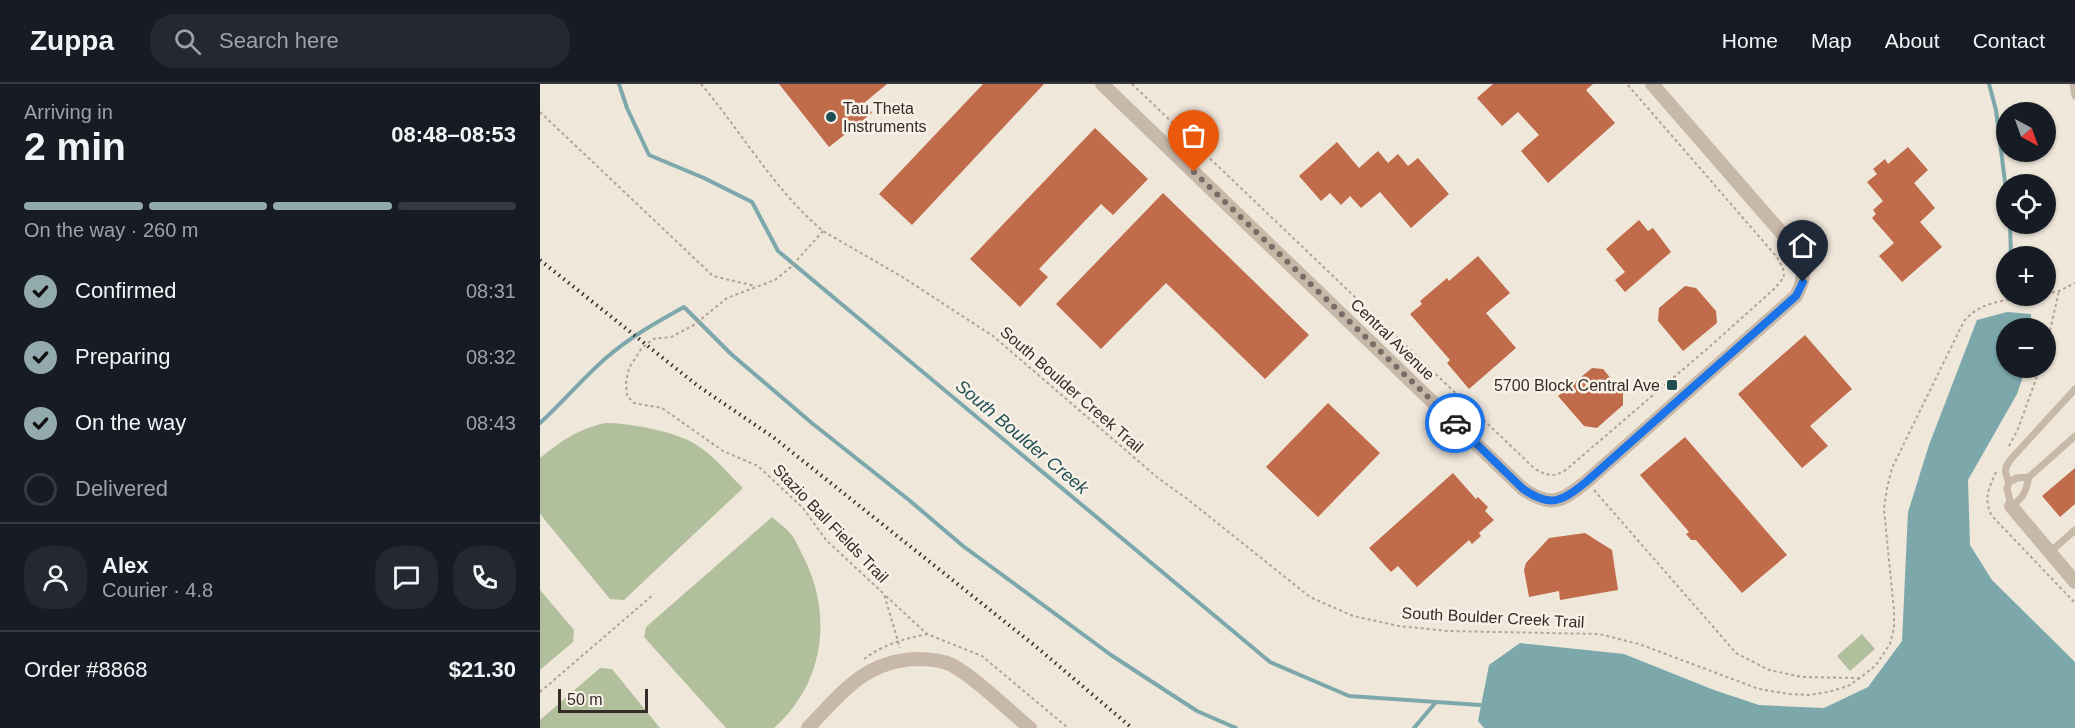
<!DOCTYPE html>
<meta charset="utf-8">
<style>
:root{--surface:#171b24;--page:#242831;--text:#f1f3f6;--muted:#9ea1a6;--line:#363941;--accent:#92a9ad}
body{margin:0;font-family:Helvetica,sans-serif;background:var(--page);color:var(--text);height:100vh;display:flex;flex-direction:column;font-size:22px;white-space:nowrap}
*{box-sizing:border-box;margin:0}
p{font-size:20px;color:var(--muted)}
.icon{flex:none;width:33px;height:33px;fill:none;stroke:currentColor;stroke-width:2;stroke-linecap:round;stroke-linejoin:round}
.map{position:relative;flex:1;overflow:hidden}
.sheet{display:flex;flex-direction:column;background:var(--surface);width:540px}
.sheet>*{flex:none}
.needle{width:39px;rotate:139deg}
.buttons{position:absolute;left:1456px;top:18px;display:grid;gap:12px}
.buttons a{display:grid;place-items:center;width:60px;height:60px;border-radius:50%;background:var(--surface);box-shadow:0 2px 4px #0004;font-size:30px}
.scale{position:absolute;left:18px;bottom:15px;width:90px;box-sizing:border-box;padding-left:6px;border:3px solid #352c28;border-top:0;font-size:16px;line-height:21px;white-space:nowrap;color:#352c28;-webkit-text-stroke:4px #f8f1e7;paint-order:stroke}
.pin{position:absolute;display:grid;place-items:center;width:51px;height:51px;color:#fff;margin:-62px -26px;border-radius:50% 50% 50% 0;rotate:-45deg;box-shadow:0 0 6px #0007}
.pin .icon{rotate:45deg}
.courier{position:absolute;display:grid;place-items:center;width:60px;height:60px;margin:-30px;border:4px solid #1a73e8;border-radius:50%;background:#fff;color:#222;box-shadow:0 2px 8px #0007}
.summary em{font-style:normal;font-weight:700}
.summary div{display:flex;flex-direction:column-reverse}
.summary{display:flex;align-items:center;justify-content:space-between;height:102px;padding:0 24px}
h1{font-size:39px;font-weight:700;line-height:45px}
.bar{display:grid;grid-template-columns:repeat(4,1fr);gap:9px 6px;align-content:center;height:72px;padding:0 24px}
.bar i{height:8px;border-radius:4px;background:var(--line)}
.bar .active{background:var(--accent)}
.bar p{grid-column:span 4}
.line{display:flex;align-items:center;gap:15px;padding:0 24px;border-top:2px solid var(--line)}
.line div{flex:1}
.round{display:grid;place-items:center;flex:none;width:63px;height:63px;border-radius:24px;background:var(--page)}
ol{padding:0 24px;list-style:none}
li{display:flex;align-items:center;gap:18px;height:66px}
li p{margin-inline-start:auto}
li .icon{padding:6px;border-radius:50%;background:var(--accent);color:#111;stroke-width:4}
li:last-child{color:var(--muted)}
li i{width:33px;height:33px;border:3px solid var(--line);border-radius:50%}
header{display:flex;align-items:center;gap:36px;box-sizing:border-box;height:84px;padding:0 30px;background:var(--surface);border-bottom:2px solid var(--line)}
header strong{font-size:28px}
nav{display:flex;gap:33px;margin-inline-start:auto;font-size:21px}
.search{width:420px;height:54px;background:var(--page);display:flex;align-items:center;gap:15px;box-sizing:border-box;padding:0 21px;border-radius:24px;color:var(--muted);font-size:22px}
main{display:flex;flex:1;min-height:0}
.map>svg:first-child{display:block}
.green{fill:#b2bf9c}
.water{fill:#7ca8ac}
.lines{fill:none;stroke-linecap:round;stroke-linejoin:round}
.stream{stroke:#7ca8ac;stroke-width:4}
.building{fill:#c06b4a}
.path{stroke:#b3a292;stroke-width:2;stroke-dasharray:3 3;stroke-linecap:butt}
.service{stroke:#c8b8a8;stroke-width:7}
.minor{stroke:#c8b8a8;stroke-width:14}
.rail{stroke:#352c28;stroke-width:4;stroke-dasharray:1.5 4.5;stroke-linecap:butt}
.done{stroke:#766d67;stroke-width:6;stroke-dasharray:0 10.8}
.route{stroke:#1a73e8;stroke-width:8}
.poi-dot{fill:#1f4f54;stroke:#f8f1e7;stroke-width:2}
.labels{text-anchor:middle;stroke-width:5;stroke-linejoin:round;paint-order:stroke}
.poi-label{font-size:16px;fill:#352c28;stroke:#f8f1e7;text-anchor:start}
.street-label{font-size:16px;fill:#352c28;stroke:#f8f1e7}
.water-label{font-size:18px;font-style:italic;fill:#1f4f54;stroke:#f8f1e7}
</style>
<header>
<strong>Zuppa</strong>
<div class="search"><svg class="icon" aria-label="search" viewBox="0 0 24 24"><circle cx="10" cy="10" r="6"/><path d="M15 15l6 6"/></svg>Search here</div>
<nav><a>Home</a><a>Map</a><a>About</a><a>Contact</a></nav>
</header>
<main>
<section class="sheet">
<div class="summary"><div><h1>2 min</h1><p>Arriving in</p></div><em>08:48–08:53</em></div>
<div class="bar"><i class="active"></i><i class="active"></i><i class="active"></i><i></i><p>On the way · 260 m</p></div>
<ol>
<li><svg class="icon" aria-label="check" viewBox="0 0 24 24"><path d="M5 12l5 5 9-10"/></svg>Confirmed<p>08:31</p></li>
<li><svg class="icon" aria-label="check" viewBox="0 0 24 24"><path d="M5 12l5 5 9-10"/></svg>Preparing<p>08:32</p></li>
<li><svg class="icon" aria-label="check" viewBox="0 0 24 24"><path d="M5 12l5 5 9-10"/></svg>On the way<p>08:43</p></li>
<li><i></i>Delivered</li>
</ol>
<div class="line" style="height:108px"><a class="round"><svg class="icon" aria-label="person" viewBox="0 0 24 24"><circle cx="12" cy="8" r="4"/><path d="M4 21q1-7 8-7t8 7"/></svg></a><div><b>Alex</b><p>Courier · 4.8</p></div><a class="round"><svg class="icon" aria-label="chat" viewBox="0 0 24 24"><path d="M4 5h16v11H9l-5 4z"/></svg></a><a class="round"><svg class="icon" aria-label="phone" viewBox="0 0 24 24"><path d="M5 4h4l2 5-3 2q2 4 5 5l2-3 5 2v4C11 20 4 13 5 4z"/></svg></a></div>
<div class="line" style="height:78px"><div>Order #8868</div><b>$21.30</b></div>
</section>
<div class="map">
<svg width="1535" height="644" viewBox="0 0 1535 644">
<rect width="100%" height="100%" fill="#f0e7db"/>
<g class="green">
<path d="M65 339C89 339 134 347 155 360 173 370 188 390 203 404L84 516 70 515 0 430V374C23 356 36 346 65 339Z"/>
<path d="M232 433C237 438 244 442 249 448 256 455 260 467 265 476 293 534 283 601 234 644H186L104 553 106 543Z"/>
<polygon points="0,506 34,546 33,558 0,586"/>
<polygon points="1322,550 1335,565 1310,587 1297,572"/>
<polygon points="60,584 72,585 120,644 0,644 0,636"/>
</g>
<polygon class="water" points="1467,228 1491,230 1492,244 1467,244 1467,284 1486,284 1477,310 1428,396 1430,461 1452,496 1535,578 1535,644 944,644 938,637 949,581 980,559 1084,570 1174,606 1219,621 1284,624 1328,603 1362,557 1368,428 1389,361 1437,236"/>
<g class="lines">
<g class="stream">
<polyline points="79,0 87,24 109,71 164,94 212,118 238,167 730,578 809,612 940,621"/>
<polyline points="1449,0 1456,26 1467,114"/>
<polyline points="1470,140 1471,172"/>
<path d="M0 339C23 318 43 294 66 274 90 253 117 238 144 223L191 270 273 340 369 416 423 462 571 571 617 601 657 627 696 644"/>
<polyline points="874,644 896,618"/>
</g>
</g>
<g class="building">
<polygon points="239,0 347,0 324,19 332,29 289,63"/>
<polygon points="443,0 504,0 372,141 339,110"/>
<polygon points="953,0 1053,0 1046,6 1075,39 1008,99 981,67 999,51 978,28 962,42 937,14"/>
<polygon points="555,44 608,95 573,131 561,120 499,185 508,193 480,223 430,175"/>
<polygon points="797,58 819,84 838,67 848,79 858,70 868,82 878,74 909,110 871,144 840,108 821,124 810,112 801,121 790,109 781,117 759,92"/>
<polygon points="1368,63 1388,86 1374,99 1395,124 1380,138 1402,163 1362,198 1339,172 1354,159 1332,134 1336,130 1333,126 1343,117 1327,98 1337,90 1333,85 1345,75 1348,80"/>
<polygon points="623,109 769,251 725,295 626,199 561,265 516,220"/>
<polygon points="1099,136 1108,147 1113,144 1131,168 1085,208 1075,196 1085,188 1066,165"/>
<polygon points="938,172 970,209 946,229 976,264 929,305 907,279 910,276 870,230 882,220 880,217 907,194 909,197"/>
<polygon points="1145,202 1156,204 1176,227 1177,239 1143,267 1118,237 1119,224"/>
<polygon points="1265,251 1312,305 1270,342 1288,362 1262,384 1198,310"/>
<polygon points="1052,284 1063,285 1083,309 1083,321 1057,344 1044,342 1018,312"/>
<polygon points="788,319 840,369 778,433 726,383"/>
<polygon points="1145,353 1247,471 1202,509 1156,456 1151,456 1146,450 1149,448 1100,391"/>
<polygon points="1535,384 1535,420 1520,433 1502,412"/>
<polygon points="913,389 936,415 938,413 948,423 945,427 954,436 939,449 941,452 932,460 929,456 877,503 858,482 851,488 829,464"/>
<polygon points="1045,449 1072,466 1078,506 1020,516 1019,507 989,513 984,486 986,479 1009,454"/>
</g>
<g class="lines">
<g class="path">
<path d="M161 0C201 47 235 107 283 147L364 194 453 252 618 394 646 414 770 513 813 532 859 542 908 547 1059 550 1099 560 1219 605 1249 610 1269 611 1288 608 1308 602 1320 594 1336 581 1350 560 1354 544V527L1344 425 1347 404 1352 384 1424 237C1442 216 1469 216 1495 212"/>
<path d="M592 0 995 385C1009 393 1015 393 1027 385L1175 258 1235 204 1244 193 1243 184 1236 172 1087 0"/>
<polyline points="0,28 173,192 215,202"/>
<polyline points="283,147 251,183 235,196 187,214 154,241 131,253 113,255 101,265 89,284 86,298 87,312 94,319 122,324 183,367 218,382 263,424 286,456 344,510 360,564"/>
<polyline points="1506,210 1519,207 1535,199"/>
<polyline points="1506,264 1519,207"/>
<polyline points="1469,362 1478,345 1500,284"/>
<path d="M1456 388C1449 403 1443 416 1452 432L1535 519"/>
<polyline points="1054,406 1196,569 1229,586 1262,593 1320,594"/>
<polyline points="346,512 387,550 442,572 528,644"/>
<path d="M324 575C344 560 364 555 387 550"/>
<polyline points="0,608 114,510"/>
</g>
<g class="service">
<polyline points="1533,0 1535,12"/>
<path d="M1489 393C1486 407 1484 414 1471 422L1467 404 1469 398 1477 394 1489 393 1535 352"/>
<path d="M1469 398C1464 388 1464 384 1471 375L1535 305"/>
<polyline points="1510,468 1535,446"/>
</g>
<g class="minor">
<path d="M562 0 983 405C1011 424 1021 418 1046 398L1256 212C1267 191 1265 182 1253 162L1112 0"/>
<polyline points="1471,422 1535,498"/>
<path d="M268 644C301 610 324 577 376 575 387 575 402 576 412 581 436 594 468 626 490 644"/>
</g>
<polyline class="rail" points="0,176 158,302 233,353 494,561 592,644"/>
</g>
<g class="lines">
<polyline class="done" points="654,88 915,339"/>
<path class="route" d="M915 339 983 405C1011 424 1021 418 1046 398L1256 212 1263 198"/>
</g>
<g class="poi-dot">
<circle cx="291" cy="33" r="6"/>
<rect x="1126" y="295" width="12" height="12" rx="3"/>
</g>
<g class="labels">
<g class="poi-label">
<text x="303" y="30">Tau Theta<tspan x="303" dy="18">Instruments</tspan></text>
<text x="1120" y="307" text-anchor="end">5700 Block Central Ave</text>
</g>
<g class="street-label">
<text transform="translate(853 255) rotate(44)" y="6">Central Avenue</text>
<text transform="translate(532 305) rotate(41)" y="6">South Boulder Creek Trail</text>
<text transform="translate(291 439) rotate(46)" y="6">Stazio Ball Fields Trail</text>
<text transform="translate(953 533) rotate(3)" y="6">South Boulder Creek Trail</text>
</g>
<g class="water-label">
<text transform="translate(482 353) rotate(40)" y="6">South Boulder Creek</text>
</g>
</g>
</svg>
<div class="buttons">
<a><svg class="needle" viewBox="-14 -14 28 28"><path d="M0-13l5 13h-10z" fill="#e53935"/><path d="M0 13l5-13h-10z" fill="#9ea1a6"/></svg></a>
<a><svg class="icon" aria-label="locate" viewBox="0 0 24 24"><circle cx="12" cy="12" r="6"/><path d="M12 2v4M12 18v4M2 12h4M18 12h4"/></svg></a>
<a>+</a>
<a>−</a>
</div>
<div class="scale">50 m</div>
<div class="pin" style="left:654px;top:88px;background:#ea580c"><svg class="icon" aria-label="bag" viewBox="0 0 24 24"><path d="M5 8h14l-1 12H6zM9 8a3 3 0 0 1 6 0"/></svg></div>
<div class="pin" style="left:1263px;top:198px;background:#1f2937"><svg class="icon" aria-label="home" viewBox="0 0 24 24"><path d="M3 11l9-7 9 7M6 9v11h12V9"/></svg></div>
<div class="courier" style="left:915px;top:339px"><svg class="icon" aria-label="car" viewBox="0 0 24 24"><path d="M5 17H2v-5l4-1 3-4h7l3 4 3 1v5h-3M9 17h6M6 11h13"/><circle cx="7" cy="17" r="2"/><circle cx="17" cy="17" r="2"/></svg></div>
</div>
</main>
